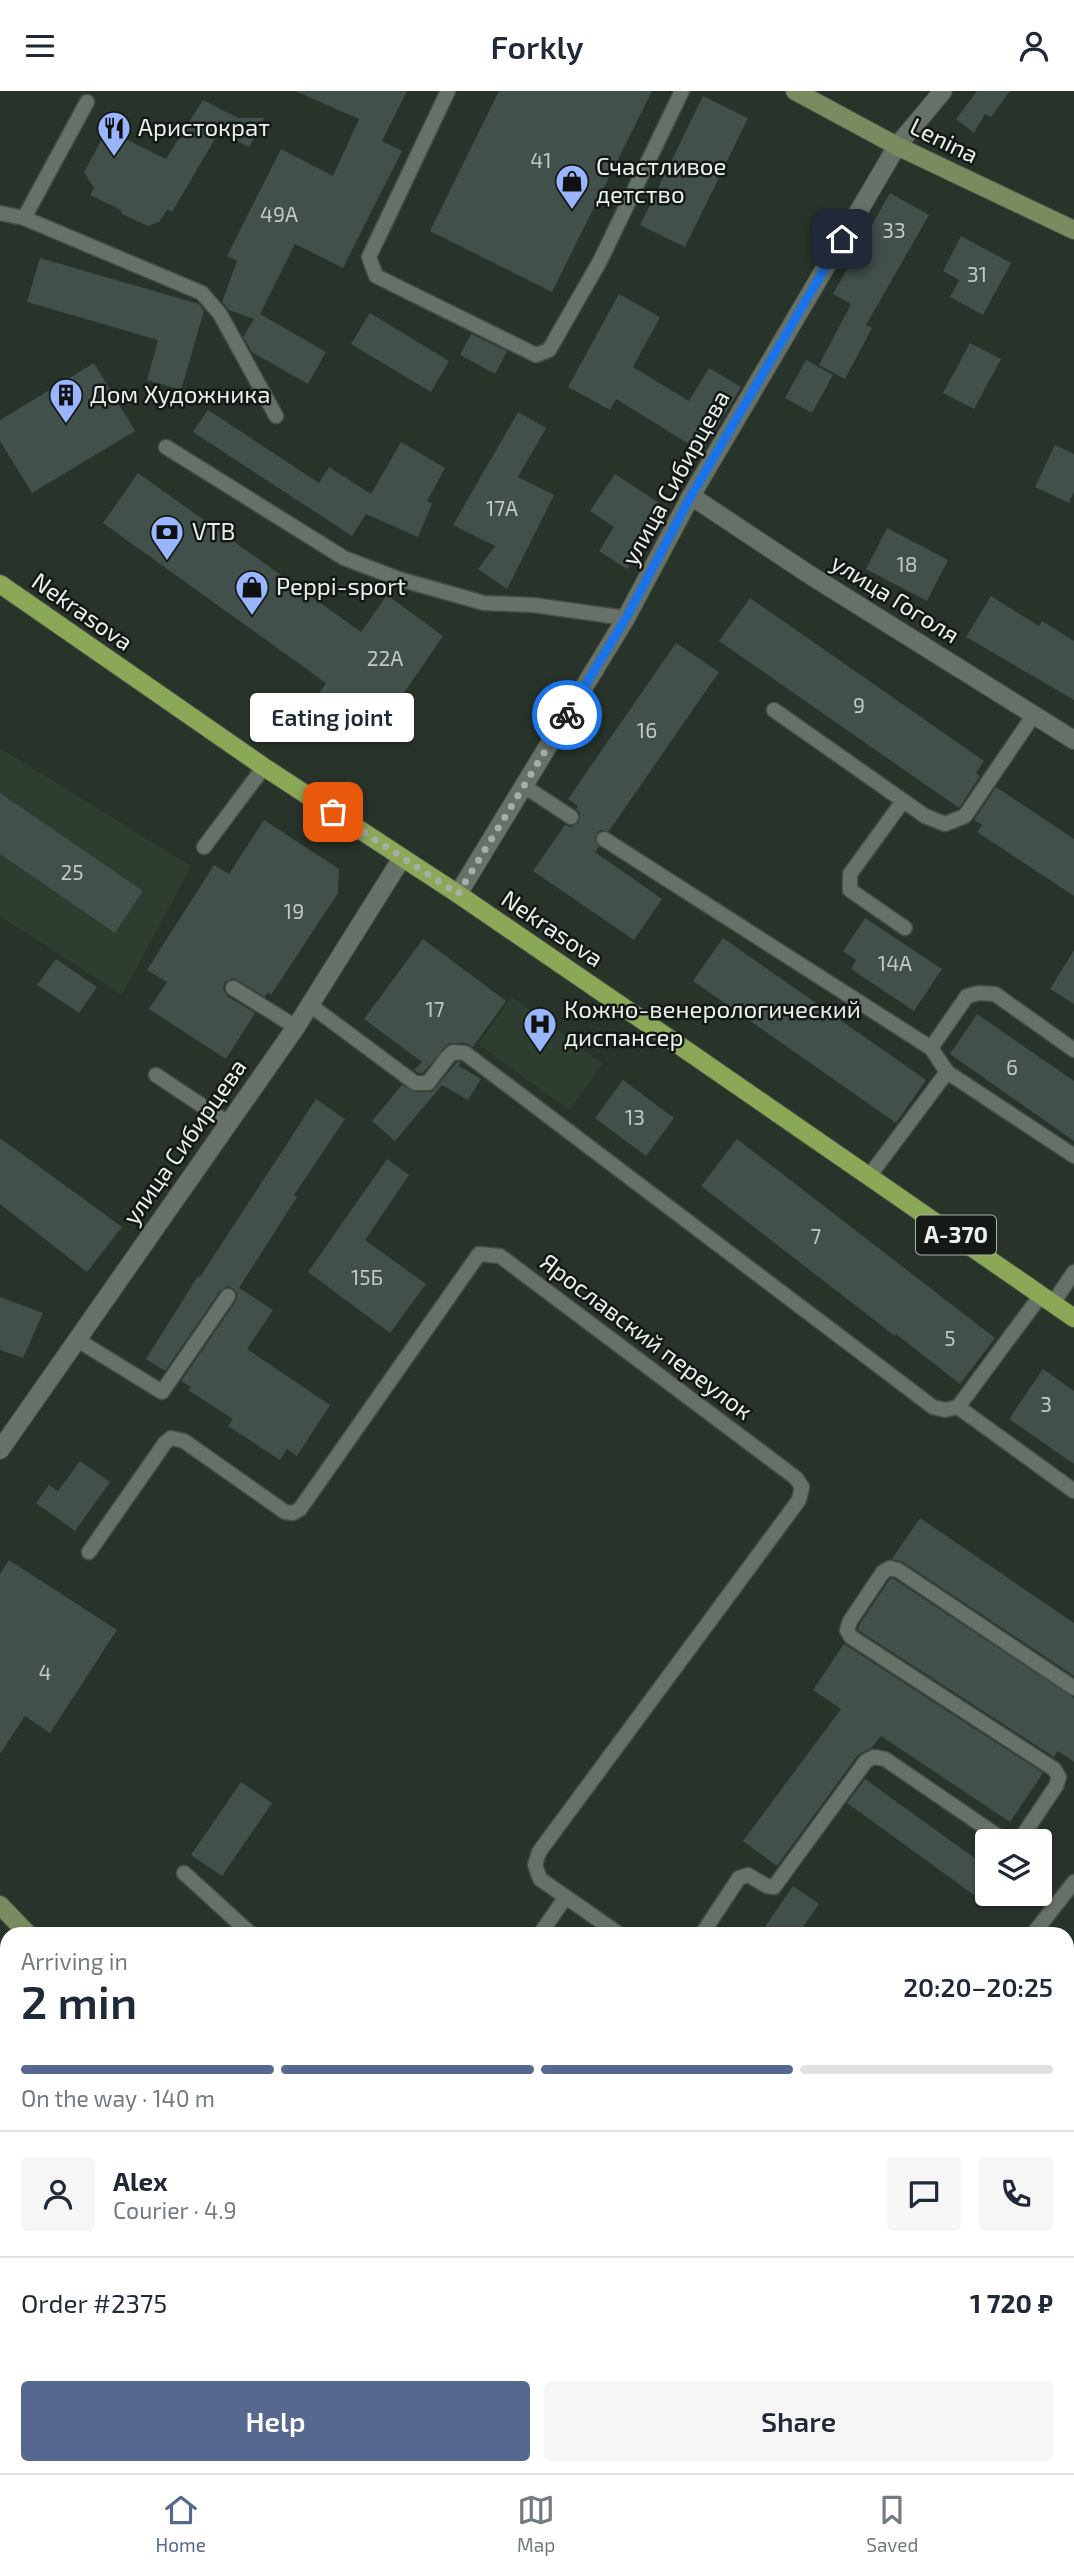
<!DOCTYPE html>
<meta charset="utf-8">
<style>
:root{--surface:#fff;--page:#f6f6f7;--text:#1f2937;--muted:#747a83;--line:#e0e1e3;--accent:#566890}
body{margin:0;font-family:"Exo 2",sans-serif;background:var(--page);color:var(--text);height:100vh;display:flex;flex-direction:column;font-size:26px;white-space:nowrap}
*{box-sizing:border-box;margin:0}
p{font-size:23px;color:var(--muted)}
.icon{flex:none;width:38px;height:38px;fill:none;stroke:currentColor;stroke-width:2;stroke-linecap:round;stroke-linejoin:round}
.map{position:relative;flex:1;overflow:hidden}
.panel{position:absolute;left:0px;top:1836px;width:1074px;height:548px;display:flex;flex-direction:column;background:var(--surface);border-radius:21px 21px 0 0;box-shadow:0 2px 5px #0004}
.panel>*{flex:none}
.buttons{position:absolute;left:975px;top:1738px;display:grid;gap:14px}
.buttons a{display:grid;place-items:center;width:77px;height:77px;border-radius:7px;background:var(--surface);box-shadow:0 2px 5px #0004;font-size:35px}
.pin{position:absolute;display:grid;place-items:center;width:60px;height:60px;color:#fff;margin:-30px;border-radius:14px;box-shadow:0 4px 10px #0006}
.courier{position:absolute;display:grid;place-items:center;width:70px;height:70px;margin:-35px;border:5px solid #1a73e8;border-radius:50%;background:#fff;color:#222;box-shadow:0 2px 9px #0007}
.bubble{position:absolute;height:49px;border-radius:7px;background:var(--surface);box-shadow:0 2px 5px #0004;font-size:23px;font-weight:600;line-height:49px;text-align:center}
.head em{font-style:normal;font-weight:600}
.head div{display:flex;flex-direction:column-reverse}
.head{display:flex;align-items:center;justify-content:space-between;height:119px;padding:0 21px}
h1{font-size:46px;font-weight:600;line-height:52px}
.bar{display:grid;grid-template-columns:repeat(4,1fr);gap:10px 7px;align-content:center;height:84px;padding:0 21px}
.bar i{height:9px;border-radius:5px;background:var(--line)}
.bar .active{background:var(--accent)}
.bar p{grid-column:span 4}
.line{display:flex;align-items:center;gap:18px;padding:0 21px;border-top:2px solid var(--line)}
.line div{flex:1}
.round{display:grid;place-items:center;flex:none;width:74px;height:74px;border-radius:7px;background:var(--page)}
.primary-button{display:flex;gap:14px;margin-top:auto;padding:14px 21px}
.primary-button a{flex:1;height:80px;border-radius:7px;background:var(--accent);color:#fff;font-size:28px;font-weight:600;line-height:80px;text-align:center}
.primary-button a+a{background:var(--page);color:var(--text)}
header{display:flex;justify-content:space-between;align-items:center;height:91px;padding:0 21px;background:var(--surface);font-size:32px;font-weight:600}
.tab-bar{display:flex;justify-content:space-around;align-items:center;height:98px;border-top:2px solid var(--line);background:var(--surface);font-size:19px;color:var(--muted)}
.tab-bar a{display:grid;justify-items:center;gap:4px}
.tab-bar .active{color:var(--accent)}
.map>svg:first-child{display:block}
.built{fill:#2d3d2f}
.building{fill:#41504b}
.lines{fill:none;stroke-linecap:round;stroke-linejoin:round}
.lane-casing{stroke:#454e46;stroke-width:17}
.street-casing{stroke:#454e46;stroke-width:20}
.secondary-casing{stroke:#454e46;stroke-width:20}
.primary-casing{stroke:#454e46;stroke-width:20}
.highway-casing{stroke:#454e46;stroke-width:24}
.lane{stroke:#667167;stroke-width:14}
.street{stroke:#667167;stroke-width:18}
.secondary{stroke:#788c5f;stroke-width:18}
.primary{stroke:#8ba857;stroke-width:18}
.highway{stroke:#a3cc4d;stroke-width:21}
.done{stroke:#a6aea7;stroke-width:7;stroke-dasharray:0 12.6}
.route{stroke:#1a73e8;stroke-width:9}
.labels{text-anchor:middle;stroke-width:5;stroke-linejoin:round;paint-order:stroke}
.number-label{font-size:21px;fill:#c0c9c2}
.shield{fill:#141915;stroke:#aab0aa;stroke-width:2}
.shield-label{font-size:23px;font-weight:bold;fill:#eaf1ea}
.poi-label{font-size:24px;fill:#eaf1ea;stroke:#141915;text-anchor:start}
.street-label{font-size:24px;fill:#eaf1ea;stroke:#141915}
</style>
<header><svg class="icon" aria-label="menu" viewBox="0 0 24 24"><path d="M4 6h16M4 12h16M4 18h16"/></svg>Forkly<svg class="icon" aria-label="person" viewBox="0 0 24 24"><circle cx="12" cy="8" r="4"/><path d="M4 21q1-7 8-7t8 7"/></svg></header>
<div class="map">
<svg width="1074" height="2382" viewBox="0 0 1074 2382">
<rect width="100%" height="100%" fill="#28332a"/>
<g class="built">
<polygon points="0,657 191,775 122,904 0,825"/>
<polygon points="512,906 603,973 569,1019 478,953"/>
<polygon points="7,1937 7,2376 196,2377 192,2382 0,2382 0,1940"/>
</g>
<g class="building">
<polygon points="295,0 407,0 382,50 402,60 343,177 295,153 260,223 326,261 308,293 252,261 243,246 254,228 229,219 222,211 237,170 227,165 281,58 333,85 359,28"/>
<polygon points="499,0 652,0 552,201 430,140"/>
<polygon points="977,0 1010,0 991,26 985,23 974,42 956,28"/>
<polygon points="703,5 748,27 685,156 640,134"/>
<polygon points="203,9 238,27 264,27 249,56 219,41 172,121 168,118 159,131 148,135 122,123 121,119 90,104 94,97 84,81 107,39 166,68"/>
<polygon points="890,102 929,124 866,234 872,237 845,288 819,274 851,213 833,203"/>
<polygon points="961,145 1011,172 983,224 950,206 959,189 943,180"/>
<polygon points="40,167 199,213 204,220 181,299 147,289 158,249 27,211"/>
<polygon points="619,203 660,226 633,276 689,310 709,277 741,296 702,361 616,308 610,319 568,296"/>
<polygon points="370,222 449,270 431,301 351,253"/>
<polygon points="471,243 507,260 495,283 460,264"/>
<polygon points="970,252 1001,268 974,318 943,302"/>
<polygon points="806,269 833,284 812,322 785,307"/>
<polygon points="94,272 135,340 32,402 0,350 0,329"/>
<polygon points="208,319 319,392 329,376 371,403 401,351 445,377 427,410 432,413 418,446 366,423 352,445 193,341"/>
<polygon points="518,321 546,337 518,386 554,404 507,498 478,478 495,455 453,434"/>
<polygon points="1055,354 1074,363 1074,401 1069,412 1035,396"/>
<polygon points="138,382 361,541 387,504 443,545 371,650 314,610 326,592 103,432"/>
<polygon points="615,383 667,417 627,478 599,460 614,436 590,420"/>
<polygon points="887,437 948,469 927,510 866,478"/>
<polygon points="991,505 1039,535 1042,530 1074,550 1074,609 966,546"/>
<polygon points="750,507 984,670 976,682 980,685 959,717 719,550"/>
<polygon points="676,552 719,581 609,740 600,739 595,747 599,756 595,761 662,808 634,849 533,780 565,734 571,736 579,731 580,722 576,718 578,715 568,708"/>
<polygon points="996,696 1074,748 1074,805 977,741 982,734 974,729"/>
<polygon points="0,702 143,800 115,842 0,763"/>
<polygon points="264,729 339,778 338,802 271,904 268,901 265,906 234,887 225,891 223,897 227,905 255,922 226,968 149,918 167,891 147,879 214,774 229,783"/>
<polygon points="865,827 942,878 914,920 851,878 856,869 843,860"/>
<polygon points="723,847 926,989 896,1032 693,890"/>
<polygon points="423,848 506,910 473,956 466,952 449,952 423,982 418,982 414,979 422,971 364,928"/>
<polygon points="1074,859 1074,913 1050,898"/>
<polygon points="56,868 97,896 79,922 37,894"/>
<polygon points="977,923 1074,990 1074,1050 950,963"/>
<polygon points="457,971 461,971 459,975 481,988 468,1009 442,994 395,1050 372,1030 402,994 414,1001 432,1001"/>
<polygon points="623,989 674,1027 646,1065 595,1027"/>
<polygon points="316,1008 345,1028 294,1104 297,1106 239,1197 273,1219 247,1258 330,1314 297,1365 287,1358 280,1369 228,1335 233,1328 188,1299 191,1296 181,1290 236,1210 238,1205 234,1198 228,1195 220,1200 165,1280 146,1268 198,1185 200,1186"/>
<polygon points="0,1047 122,1136 87,1181 0,1113"/>
<polygon points="737,1048 995,1247 960,1293 896,1243 895,1245 701,1095"/>
<polygon points="387,1068 409,1084 365,1149 426,1193 390,1242 308,1181"/>
<polygon points="0,1206 43,1222 23,1267 0,1259"/>
<polygon points="1043,1278 1074,1300 1074,1373 1009,1328"/>
<polygon points="80,1370 110,1391 75,1440 36,1412 49,1394 58,1400"/>
<polygon points="920,1427 1074,1532 1074,1585 903,1471 892,1468"/>
<polygon points="9,1469 117,1539 50,1642 25,1625 0,1663 0,1483"/>
<polygon points="890,1488 894,1488 1074,1607 1074,1671 1058,1660 1054,1666 858,1539 859,1534"/>
<polygon points="844,1553 1043,1682 1010,1731 881,1645 871,1657 858,1664 777,1775 743,1750 841,1618 813,1599"/>
<polygon points="865,1688 987,1776 987,1785 974,1804 847,1712"/>
<polygon points="241,1691 272,1712 222,1785 191,1764"/>
<polygon points="793,1795 819,1813 798,1843 760,1843"/>
</g>
<g class="lines">
<defs>
<g id="lane">
<polyline points="448,0 369,166 376,185 536,264 549,259 600,170 682,0"/>
<polyline points="0,122 24,127 202,202 220,223 276,325"/>
<polyline points="24,127 87,11"/>
<polyline points="166,356 344,467 399,488 484,512 533,514 626,527"/>
<polyline points="774,619 925,725 945,733 965,725 1033,625"/>
<polyline points="524,695 571,726"/>
<polyline points="903,710 850,783 850,799 905,837"/>
<polyline points="604,748 931,957"/>
<polyline points="204,756 264,676"/>
<polyline points="233,897 296,936"/>
<polyline points="310,914 415,992 428,992 447,967 453,961 465,962 933,1316 945,1319 958,1316 1041,1204"/>
<polyline points="947,981 931,957 967,905 979,902 995,903 1074,959"/>
<polyline points="156,984 228,1032"/>
<polyline points="870,1084 947,981 1074,1065"/>
<polyline points="1053,1212 1074,1181"/>
<polyline points="76,1248 162,1301 228,1205"/>
<polyline points="958,1316 1074,1400"/>
<polyline points="89,1461 165,1352 171,1347 184,1350 285,1421 293,1422 300,1418 479,1163 500,1165 796,1387 802,1396 799,1409 539,1761 535,1774 540,1788 619,1843"/>
<polyline points="1019,1750 1056,1695 1059,1686 1054,1678 851,1546 847,1539 850,1530 883,1481 890,1477 898,1479 1074,1597"/>
<polyline points="184,1782 251,1843"/>
<polyline points="540,1843 565,1807"/>
<polyline points="702,1843 739,1787 748,1784 767,1795 774,1796 866,1670 874,1666 885,1668 1005,1750"/>
<polyline points="1033,1843 1074,1791"/>
<polyline points="7,1985 7,1992"/>
<polyline points="1068,2122 1074,2121"/>
<polyline points="0,2142 7,2147"/>
<polyline points="737,2382 741,2376"/>
<polyline points="1007,2382 1012,2376"/>
</g>
<g id="street">
<polyline points="691,405 810,484 1074,649"/>
<polyline points="458,803 626,527 691,405 897,55 943,0"/>
<polyline points="0,1359 296,936 402,767"/>
</g>
<g id="secondary">
<polyline points="795,0 897,55 1074,139"/>
<polyline points="0,1814 28,1843"/>
<polyline points="548,2376 554,2382"/>
</g>
<polyline id="primary" points="0,493 264,676 458,803 686,959 1074,1227"/>
<g id="highway">
<polyline points="1068,2046 1074,2038"/>
<polyline points="789,2382 794,2376"/>
</g>
</defs>
<use href="#lane" class="lane-casing"/>
<use href="#street" class="street-casing"/>
<use href="#secondary" class="secondary-casing"/>
<use href="#primary" class="primary-casing"/>
<use href="#highway" class="highway-casing"/>
<use href="#lane" class="lane"/>
<use href="#street" class="street"/>
<use href="#secondary" class="secondary"/>
<use href="#primary" class="primary"/>
<use href="#highway" class="highway"/>
</g>
<g class="lines">
<polyline class="done" points="333,721 458,803 567,624"/>
<polyline class="route" points="567,624 626,527 691,405 842,148"/>
</g>
<defs>
<symbol id="restaurant-pin" viewBox="-11 -11 22 30"><path d="M0 17L-7.5 6A9.5 9.5 0 1 1 7.5 6Z" fill="#99b5fd" stroke="#141915"/><path d="M-5-6h1v4h1v-4h1v4h1v-4h1v5L-1.5 .5V6h-2V.5L-5-1ZM5-6V6H3V1.5H1.5Q1.5-4 5-6Z" fill="#111"/></symbol>
<symbol id="shop-pin" viewBox="-11 -11 22 30"><path d="M0 17L-7.5 6A9.5 9.5 0 1 1 7.5 6Z" fill="#99b5fd" stroke="#141915"/><path d="M-5-2.5h2.3a2.7 3.5 0 0 1 5.4 0H5L5.5 6h-11ZM-1.5-2.5h3a1.5 2.3 0 0 0-3 0Z" fill="#111"/></symbol>
<symbol id="building-pin" viewBox="-11 -11 22 30"><path d="M0 17L-7.5 6A9.5 9.5 0 1 1 7.5 6Z" fill="#99b5fd" stroke="#141915"/><path d="M-4-6H4V6H1V3H-1V6H-4ZM-2.5-4.3h1.7v1.8h-1.7ZM.8-4.3h1.7v1.8H.8ZM-2.5-1h1.7V.8h-1.7ZM.8-1h1.7V.8H.8Z" fill="#111"/></symbol>
<symbol id="bank-pin" viewBox="-11 -11 22 30"><path d="M0 17L-7.5 6A9.5 9.5 0 1 1 7.5 6Z" fill="#99b5fd" stroke="#141915"/><path d="M-6-4H6V4H-6ZM0-2.3a2.3 2.3 0 1 0 0 4.6a2.3 2.3 0 1 0 0-4.6Z" fill="#111"/></symbol>
<symbol id="hospital-pin" viewBox="-11 -11 22 30"><path d="M0 17L-7.5 6A9.5 9.5 0 1 1 7.5 6Z" fill="#99b5fd" stroke="#141915"/><path d="M-5-5h3v3.5h4V-5h3V5h-3V1.5h-4V5h-3Z" fill="#111"/></symbol>
</defs>
<g fill-rule="evenodd">
<use href="#restaurant-pin" x="95" y="18" width="38" height="52"/>
<use href="#shop-pin" x="553" y="71" width="38" height="52"/>
<use href="#building-pin" x="47" y="285" width="38" height="52"/>
<use href="#bank-pin" x="148" y="422" width="38" height="52"/>
<use href="#shop-pin" x="233" y="477" width="38" height="52"/>
<use href="#hospital-pin" x="521" y="914" width="38" height="52"/>
</g>
<g class="labels">
<g class="number-label">
<text x="541" y="77">41</text>
<text x="279" y="131">49А</text>
<text x="894" y="147">33</text>
<text x="977" y="191">31</text>
<text x="502" y="425">17А</text>
<text x="907" y="481">18</text>
<text x="385" y="575">22А</text>
<text x="859" y="622">9</text>
<text x="647" y="647">16</text>
<text x="72" y="789">25</text>
<text x="294" y="828">19</text>
<text x="895" y="880">14А</text>
<text x="435" y="926">17</text>
<text x="1012" y="984">6</text>
<text x="635" y="1034">13</text>
<text x="816" y="1153">7</text>
<text x="367" y="1194">15Б</text>
<text x="950" y="1255">5</text>
<text x="1046" y="1321">3</text>
<text x="45" y="1589">4</text>
</g>
<rect class="shield" x="916" y="1124.5" width="80" height="39" rx="5"/>
<g class="shield-label">
<text x="956" y="1152">А-370</text>
</g>
<g class="poi-label">
<text x="138" y="45">Аристократ</text>
<text x="596" y="84">Счастливое<tspan x="596" dy="28">детство</tspan></text>
<text x="90" y="312">Дом Художника</text>
<text x="192" y="449">VTB</text>
<text x="276" y="504">Peppi-sport</text>
<text x="564" y="927">Кожно-венерологический<tspan x="564" dy="28">диспансер</tspan></text>
</g>
<g class="street-label">
<text transform="translate(944 50) rotate(26)" y="8">Lenina</text>
<text transform="translate(676 387) rotate(-61)" y="8">улица Сибирцева</text>
<text transform="translate(895 508) rotate(32)" y="8">улица Гоголя</text>
<text transform="translate(82 521) rotate(35)" y="8">Nekrasova</text>
<text transform="translate(552 838) rotate(34)" y="8">Nekrasova</text>
<text transform="translate(185 1051) rotate(-55)" y="8">улица Сибирцева</text>
<text transform="translate(646 1246) rotate(37)" y="8">Ярославский переулок</text>
</g>
</g>
</svg>
<div class="buttons">
<a><svg class="icon" aria-label="layers" viewBox="0 0 24 24"><path d="M12 4l9 5-9 5-9-5zM3 14l9 5 9-5"/></svg></a>
</div>
<div class="pin" style="left:333px;top:721px;background:#ea580c"><svg class="icon" aria-label="bag" viewBox="0 0 24 24"><path d="M5 8h14l-1 12H6zM9 8a3 3 0 0 1 6 0"/></svg></div>
<div class="pin" style="left:842px;top:148px;background:#1f2937"><svg class="icon" aria-label="home" viewBox="0 0 24 24"><path d="M3 11l9-7 9 7M6 9v11h12V9"/></svg></div>
<div class="courier" style="left:567px;top:624px"><svg class="icon" aria-label="bike" viewBox="0 0 24 24"><circle cx="6" cy="16" r="4"/><circle cx="18" cy="16" r="4"/><path d="M6 16l4-8h5l3 8M10 8l3 8H6M13 5h3"/></svg></div>
<div class="bubble" style="left:250px;top:602px;width:164px">Eating joint</div>
<section class="panel">
<div class="head"><div><h1>2 min</h1><p>Arriving in</p></div><em>20:20–20:25</em></div>
<div class="bar"><i class="active"></i><i class="active"></i><i class="active"></i><i></i><p>On the way · 140 m</p></div>
<div class="line" style="height:126px"><a class="round"><svg class="icon" aria-label="person" viewBox="0 0 24 24"><circle cx="12" cy="8" r="4"/><path d="M4 21q1-7 8-7t8 7"/></svg></a><div><b>Alex</b><p>Courier · 4.9</p></div><a class="round"><svg class="icon" aria-label="chat" viewBox="0 0 24 24"><path d="M4 5h16v11H9l-5 4z"/></svg></a><a class="round"><svg class="icon" aria-label="phone" viewBox="0 0 24 24"><path d="M5 4h4l2 5-3 2q2 4 5 5l2-3 5 2v4C11 20 4 13 5 4z"/></svg></a></div>
<div class="line" style="height:91px"><div>Order #2375</div><b>1 720 ₽</b></div>
<div class="primary-button"><a>Help</a><a>Share</a></div>
</section>
</div>
<nav class="tab-bar">
<a class="active"><svg class="icon" aria-label="home" viewBox="0 0 24 24"><path d="M3 11l9-7 9 7M6 9v11h12V9"/></svg>Home</a>
<a><svg class="icon" aria-label="map" viewBox="0 0 24 24"><path d="M3 6l6-2 6 2 6-2v14l-6 2-6-2-6 2zM9 4v14M15 6v14"/></svg>Map</a>
<a><svg class="icon" aria-label="saved" viewBox="0 0 24 24"><path d="M7 4h10v16l-5-4-5 4z"/></svg>Saved</a>
</nav>
